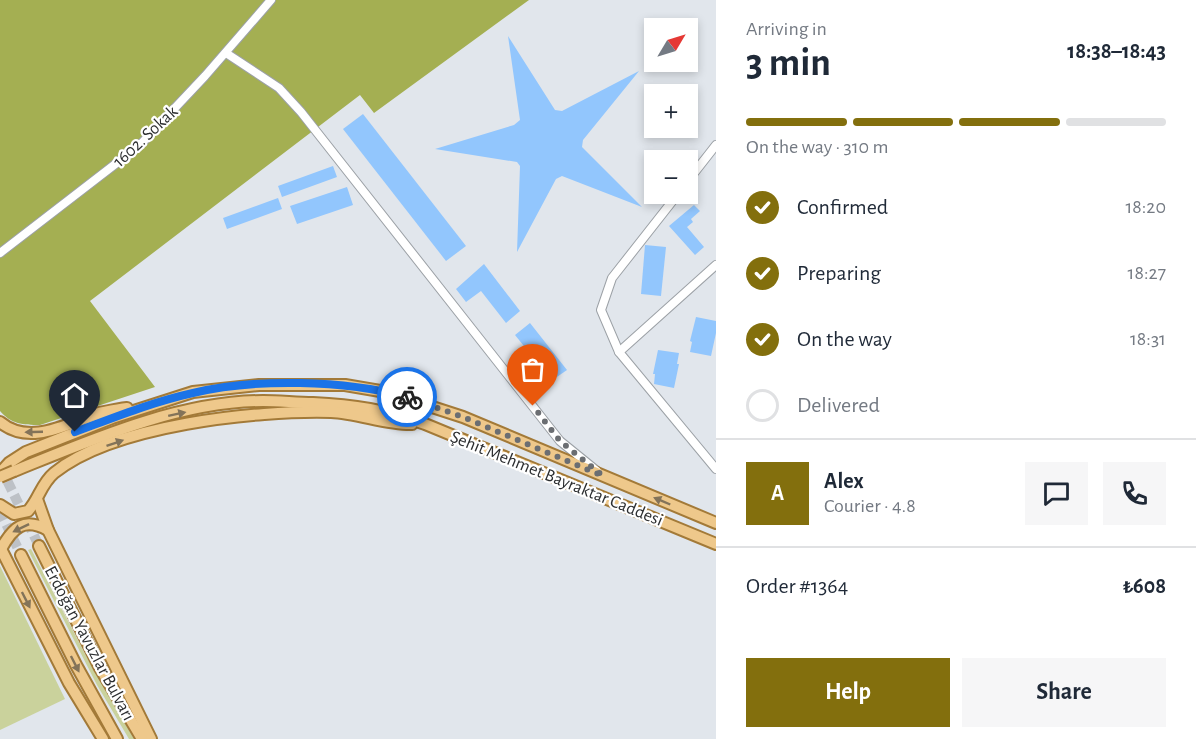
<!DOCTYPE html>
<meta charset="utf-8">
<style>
:root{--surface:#fff;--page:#f6f6f7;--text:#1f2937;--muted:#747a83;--line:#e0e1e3;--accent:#836f0d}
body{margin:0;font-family:"Alegreya Sans",sans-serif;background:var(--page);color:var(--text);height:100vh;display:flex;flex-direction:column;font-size:22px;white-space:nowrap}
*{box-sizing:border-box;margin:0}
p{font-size:20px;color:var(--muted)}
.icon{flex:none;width:33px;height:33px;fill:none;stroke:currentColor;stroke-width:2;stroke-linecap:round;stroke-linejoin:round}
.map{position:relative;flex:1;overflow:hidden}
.panel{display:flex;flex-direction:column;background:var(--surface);width:480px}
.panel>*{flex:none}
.needle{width:39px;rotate:52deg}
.tools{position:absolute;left:644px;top:18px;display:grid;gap:12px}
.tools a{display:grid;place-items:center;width:54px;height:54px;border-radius:0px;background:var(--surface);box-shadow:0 3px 9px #0003;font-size:30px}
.pin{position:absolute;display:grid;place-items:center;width:51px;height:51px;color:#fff;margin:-62px -26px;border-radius:50% 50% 50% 0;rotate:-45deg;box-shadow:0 0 6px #0007}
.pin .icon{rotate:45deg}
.courier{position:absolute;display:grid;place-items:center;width:60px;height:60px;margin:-30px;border:4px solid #1a73e8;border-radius:50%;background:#fff;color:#222;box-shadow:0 2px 8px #0007}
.overview em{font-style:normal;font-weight:600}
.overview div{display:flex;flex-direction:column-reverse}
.overview{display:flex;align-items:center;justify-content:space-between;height:102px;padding:0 30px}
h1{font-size:39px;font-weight:600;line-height:45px}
.bar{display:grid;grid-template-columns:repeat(4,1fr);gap:9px 6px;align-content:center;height:72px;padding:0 30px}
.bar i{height:8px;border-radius:4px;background:var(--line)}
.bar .active{background:var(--accent)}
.bar p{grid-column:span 4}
.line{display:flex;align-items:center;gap:15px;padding:0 30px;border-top:2px solid var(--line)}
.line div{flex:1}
.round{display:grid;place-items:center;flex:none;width:63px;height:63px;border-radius:0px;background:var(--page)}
ol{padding:0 30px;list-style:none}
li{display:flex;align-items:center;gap:18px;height:66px}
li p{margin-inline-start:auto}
li .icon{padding:6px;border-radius:50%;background:var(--accent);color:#fff;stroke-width:4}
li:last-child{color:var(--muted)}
li i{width:33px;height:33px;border:3px solid var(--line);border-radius:50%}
.button{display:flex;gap:12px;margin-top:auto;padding:12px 30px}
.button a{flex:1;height:69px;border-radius:0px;background:var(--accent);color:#fff;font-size:24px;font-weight:600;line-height:69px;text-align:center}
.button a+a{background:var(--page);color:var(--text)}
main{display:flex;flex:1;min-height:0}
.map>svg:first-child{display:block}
.green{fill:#cad29c}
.forest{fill:#a4af52}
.building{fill:#92c6fd}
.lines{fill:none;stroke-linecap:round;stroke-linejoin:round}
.major-tunnel{stroke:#bdc1c6;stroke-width:10;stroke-dasharray:10 5;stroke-linecap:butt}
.minor-casing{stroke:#9ca1a6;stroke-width:10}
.major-casing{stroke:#a37a38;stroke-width:14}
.minor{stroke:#fff;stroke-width:8}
.major{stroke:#eec88b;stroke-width:10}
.major-bridge-casing{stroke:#a37a38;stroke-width:14;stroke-linecap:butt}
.major-bridge{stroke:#eec88b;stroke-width:10}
.oneway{fill:#837359}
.done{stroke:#6b6e72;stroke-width:6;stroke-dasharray:0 10.8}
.route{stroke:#1a73e8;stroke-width:8}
.labels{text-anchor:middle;stroke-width:4.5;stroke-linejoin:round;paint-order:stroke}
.street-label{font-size:18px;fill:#2c2e30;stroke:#fff}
</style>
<main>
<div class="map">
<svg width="716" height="739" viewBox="0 0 716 739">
<rect width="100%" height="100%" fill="#e1e6ec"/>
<g class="green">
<polygon points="31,549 86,656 134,739 129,739 97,685 28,550"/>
<polygon points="0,566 65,699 0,730"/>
</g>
<path class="forest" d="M0 0H529L374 113 360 95 90 301 155 387 40 425C23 425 11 424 0 411Z"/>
<g class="building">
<polygon points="508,36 555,110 562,111 639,71 583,140 582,147 642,207 562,176 556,179 517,252 520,166 517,162 435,149 514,125 520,120"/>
<polygon points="363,114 466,246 446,261 343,129"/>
<polygon points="333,166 337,177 282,197 278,186"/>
<polygon points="347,187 353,205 297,224 290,206"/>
<polygon points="278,198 282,209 227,229 223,218"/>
<polygon points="694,205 700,211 691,219 693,222 687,227 704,247 695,255 669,226"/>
<polygon points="645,245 666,247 661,296 641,294"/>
<polygon points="484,264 520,311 506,323 481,291 466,302 456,289"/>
<polygon points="696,317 716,321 716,333 711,356 690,352 692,342 690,341"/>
<polygon points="530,323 567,370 535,392 525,378 540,366 515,335"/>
<polygon points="658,350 679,353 677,364 679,364 674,388 654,384 655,374 653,374"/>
</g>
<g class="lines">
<g class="major-tunnel">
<polyline points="1,468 39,546"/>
<polyline points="0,511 21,555"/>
</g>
<defs>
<g id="minor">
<polyline points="226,53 279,88 301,112 560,441 597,471"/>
<polyline points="687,182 716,145"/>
<polyline points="678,194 612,278 601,310 619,352 716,469"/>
<polyline points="0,253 140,145 205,76 271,0"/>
<polyline points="619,352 716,265"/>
</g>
<g id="major">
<path d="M0 422C30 447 68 423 99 413 109 411 118 409 127 408"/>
<path d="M14 471C91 440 179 401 263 401 280 401 297 403 313 403 353 405 387 410 425 424L716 544"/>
<polyline points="0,473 9,463 26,452 112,418 193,392 259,385 345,385 386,392 463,417 716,523"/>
<polyline points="37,499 48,530 151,739"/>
<path d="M0 505 14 514 28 511C39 499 41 484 54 473 113 425 256 410 331 412 357 413 388 425 412 424"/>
<polyline points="39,546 100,668 142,739"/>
<polyline points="0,547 69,683 103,739"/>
<path d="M1 549C13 527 24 517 48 530"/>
<polyline points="21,555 76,665 117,739"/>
</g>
</defs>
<use href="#minor" class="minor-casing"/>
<use href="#major" class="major-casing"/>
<use href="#minor" class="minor"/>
<use href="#major" class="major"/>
<defs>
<polyline id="major-bridge" points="0,477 14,471"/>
</defs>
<use href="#major-bridge" class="major-bridge-casing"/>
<use href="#major-bridge" class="major-bridge"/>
</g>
<defs><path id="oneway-solid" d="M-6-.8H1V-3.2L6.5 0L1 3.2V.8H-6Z" transform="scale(1.5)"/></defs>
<g class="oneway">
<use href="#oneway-solid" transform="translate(177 414) rotate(-12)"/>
<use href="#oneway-solid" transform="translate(34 432) rotate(178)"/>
<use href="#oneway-solid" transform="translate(115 443) rotate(-19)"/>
<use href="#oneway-solid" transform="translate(662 501) rotate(-157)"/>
<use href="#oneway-solid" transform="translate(21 528) rotate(154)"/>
<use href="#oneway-solid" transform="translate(26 600) rotate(63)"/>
<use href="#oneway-solid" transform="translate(75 664) rotate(63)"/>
</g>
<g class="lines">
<polyline class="done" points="407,397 463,417 603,476 560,441 533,406"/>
<path class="route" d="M75 432C113 418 152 402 193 393 255 378 345 380 407 397"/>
</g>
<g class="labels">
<g class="street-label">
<text transform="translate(145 136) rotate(-43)" y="6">1602. Sokak</text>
<text transform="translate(557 478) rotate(22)" y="6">Şehit Mehmet Bayraktar Caddesi</text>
<text transform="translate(90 643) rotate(62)" y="6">Erdoğan Yavuzlar Bulvarı</text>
</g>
</g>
</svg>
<div class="tools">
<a><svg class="needle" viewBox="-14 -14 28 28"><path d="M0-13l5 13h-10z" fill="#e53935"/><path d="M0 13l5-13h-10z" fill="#747a83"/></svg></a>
<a>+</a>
<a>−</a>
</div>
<div class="pin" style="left:533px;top:406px;background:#ea580c"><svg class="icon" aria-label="bag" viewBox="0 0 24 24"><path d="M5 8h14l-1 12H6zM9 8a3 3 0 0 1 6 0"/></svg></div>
<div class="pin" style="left:75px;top:432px;background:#1f2937"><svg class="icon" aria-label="home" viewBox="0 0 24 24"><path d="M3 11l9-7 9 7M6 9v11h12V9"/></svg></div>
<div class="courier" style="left:407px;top:397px"><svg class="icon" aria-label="bike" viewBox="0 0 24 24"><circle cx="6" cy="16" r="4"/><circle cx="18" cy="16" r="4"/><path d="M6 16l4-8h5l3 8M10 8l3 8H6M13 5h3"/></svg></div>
</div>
<section class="panel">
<div class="overview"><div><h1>3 min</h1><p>Arriving in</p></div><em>18:38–18:43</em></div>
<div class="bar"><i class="active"></i><i class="active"></i><i class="active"></i><i></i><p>On the way · 310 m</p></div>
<ol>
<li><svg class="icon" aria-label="check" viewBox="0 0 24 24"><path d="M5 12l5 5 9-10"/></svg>Confirmed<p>18:20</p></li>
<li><svg class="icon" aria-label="check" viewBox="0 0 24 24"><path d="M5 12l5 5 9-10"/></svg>Preparing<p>18:27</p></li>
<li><svg class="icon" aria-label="check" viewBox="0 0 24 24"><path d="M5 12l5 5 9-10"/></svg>On the way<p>18:31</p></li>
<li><i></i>Delivered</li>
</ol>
<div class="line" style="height:108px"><b class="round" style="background:var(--accent);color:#fff">A</b><div><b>Alex</b><p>Courier · 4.8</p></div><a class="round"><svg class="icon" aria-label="chat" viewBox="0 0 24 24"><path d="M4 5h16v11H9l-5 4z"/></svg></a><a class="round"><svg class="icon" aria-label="phone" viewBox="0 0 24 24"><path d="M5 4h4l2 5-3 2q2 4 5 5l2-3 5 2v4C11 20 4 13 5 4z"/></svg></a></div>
<div class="line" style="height:78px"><div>Order #1364</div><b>₺608</b></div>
<div class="button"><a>Help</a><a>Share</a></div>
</section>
</main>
